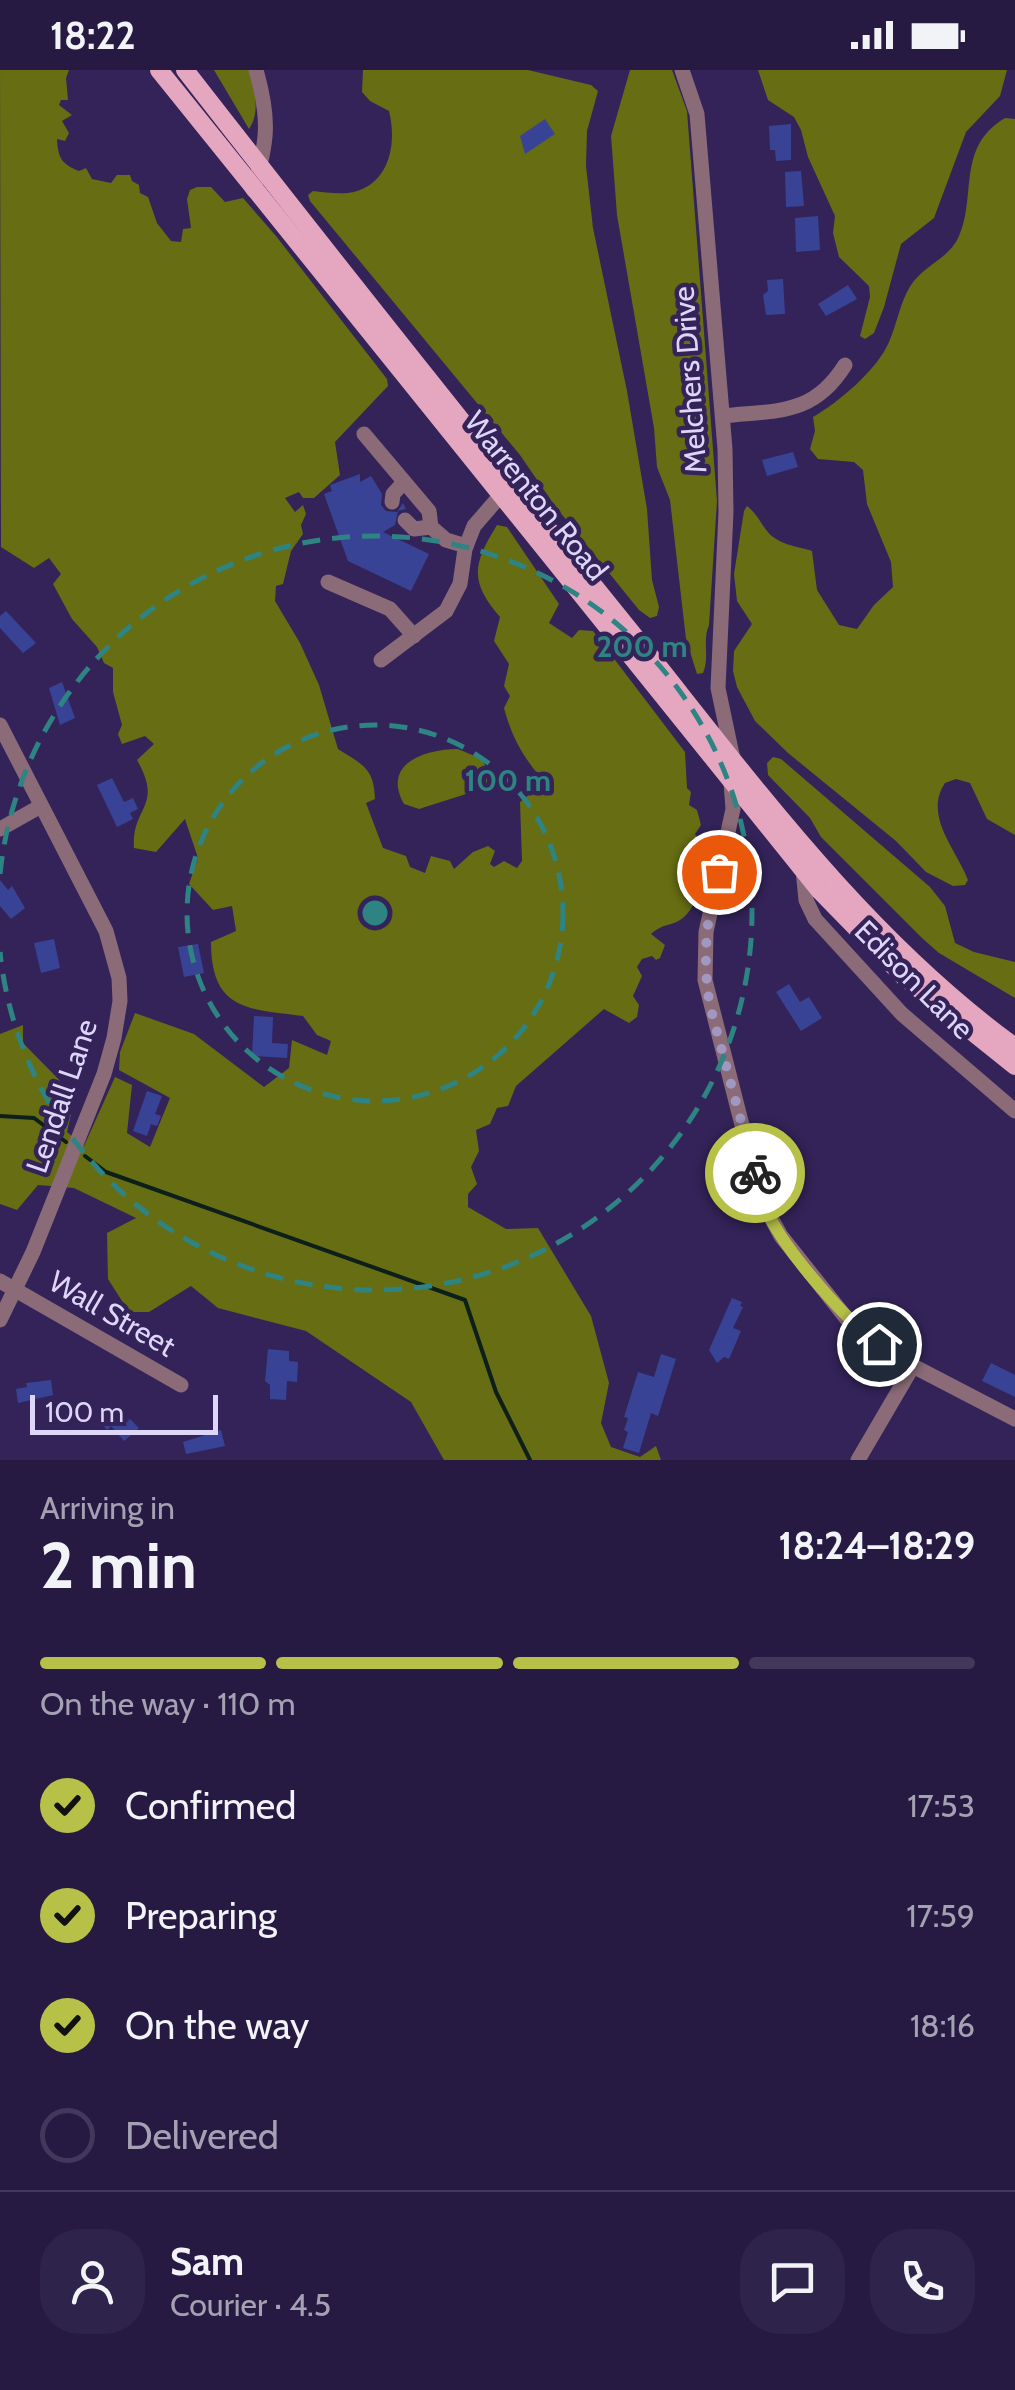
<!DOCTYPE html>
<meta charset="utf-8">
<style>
:root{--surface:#261a43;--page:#2e234a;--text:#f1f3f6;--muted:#a4a1b2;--line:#42385c;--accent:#b7c148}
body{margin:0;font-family:Cabin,sans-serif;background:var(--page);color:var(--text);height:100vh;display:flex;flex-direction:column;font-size:38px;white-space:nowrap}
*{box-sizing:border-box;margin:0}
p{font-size:32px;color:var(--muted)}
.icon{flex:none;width:55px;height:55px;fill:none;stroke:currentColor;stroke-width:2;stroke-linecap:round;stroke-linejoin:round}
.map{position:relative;height:1390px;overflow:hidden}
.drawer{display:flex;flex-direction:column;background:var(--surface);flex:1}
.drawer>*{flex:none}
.scale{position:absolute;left:30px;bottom:25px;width:188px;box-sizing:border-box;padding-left:10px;border:5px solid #ddd6f9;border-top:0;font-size:28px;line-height:35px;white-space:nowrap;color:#ddd6f9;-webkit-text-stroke:8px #332359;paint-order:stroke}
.pin{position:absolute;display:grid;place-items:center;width:85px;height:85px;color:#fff;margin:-42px;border:5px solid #fff;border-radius:50%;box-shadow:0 2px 10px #0007}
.courier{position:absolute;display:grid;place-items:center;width:100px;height:100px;margin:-50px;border:8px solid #b7c148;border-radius:50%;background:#fff;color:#222;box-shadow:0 2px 12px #0007}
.head em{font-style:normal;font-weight:800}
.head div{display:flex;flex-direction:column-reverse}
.head{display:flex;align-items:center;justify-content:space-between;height:170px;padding:0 40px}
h1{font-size:65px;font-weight:800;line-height:75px}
.bar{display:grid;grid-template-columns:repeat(4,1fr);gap:15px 10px;align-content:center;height:120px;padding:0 40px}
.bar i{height:12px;border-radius:8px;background:var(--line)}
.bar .active{background:var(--accent)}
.bar p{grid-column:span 4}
.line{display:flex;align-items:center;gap:25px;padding:0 40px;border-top:2px solid var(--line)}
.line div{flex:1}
.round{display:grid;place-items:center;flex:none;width:105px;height:105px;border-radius:40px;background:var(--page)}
ol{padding:0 40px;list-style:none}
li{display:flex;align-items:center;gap:30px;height:110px}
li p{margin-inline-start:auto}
li .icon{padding:10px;border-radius:50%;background:var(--accent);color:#111;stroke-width:4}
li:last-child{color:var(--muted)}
li i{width:55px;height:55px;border:5px solid var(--line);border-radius:50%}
.status{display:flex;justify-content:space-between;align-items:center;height:70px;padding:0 50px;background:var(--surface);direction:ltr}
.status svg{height:28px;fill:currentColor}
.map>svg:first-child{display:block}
.forest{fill:#666d13}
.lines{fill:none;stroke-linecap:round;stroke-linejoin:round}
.stream{stroke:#0c1f1a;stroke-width:4}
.building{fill:#394395}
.minor{stroke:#8a6b77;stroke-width:15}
.major{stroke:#e5a6bf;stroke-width:18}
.done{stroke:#a297c1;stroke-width:10;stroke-dasharray:0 18}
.route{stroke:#b7c148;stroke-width:12}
.ring{fill:none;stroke:#2e8483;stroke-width:5;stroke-dasharray:18 12}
.labels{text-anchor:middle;stroke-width:9;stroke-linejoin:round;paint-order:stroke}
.street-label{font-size:30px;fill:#ddd6f9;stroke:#332359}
.centre{fill:#2e8483;stroke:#332359;stroke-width:5}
.ring-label{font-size:30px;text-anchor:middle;font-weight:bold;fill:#2e8483;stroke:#332359;stroke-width:9;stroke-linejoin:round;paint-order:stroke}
</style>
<div class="status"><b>18:22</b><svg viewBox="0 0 49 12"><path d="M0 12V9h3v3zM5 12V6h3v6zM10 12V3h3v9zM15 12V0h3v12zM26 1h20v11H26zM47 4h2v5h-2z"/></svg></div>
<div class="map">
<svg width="1015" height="1390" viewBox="0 0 1015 1390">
<rect width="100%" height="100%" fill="#332359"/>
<g class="forest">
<path d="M0 0H69L66 8 68 30H61L59 35 72 45 62 51 69 63 65 71 57 69C58 87 61 94 79 101L86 98 92 109 111 113 117 105H130L132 111 139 115 140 123 148 127 157 153 171 171 181 172 183 159 191 158 187 129 190 120 197 117H211L225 132 243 128 276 166 387 309 388 316 335 372 340 405 314 428H303L299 422 285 428 295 442 303 435 306 444 301 455 303 464 291 481 283 514 276 516 275 531 300 573 319 615 338 679C363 695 374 698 375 729L366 733 383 778 406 786 410 797 425 803 431 786 450 791 454 799 473 782 488 776 495 781 490 794 494 797 504 791 517 798 522 791 520 732 531 723 529 711 537 703C520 682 511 664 504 638L510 626 504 616 509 594 494 571 500 547C469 511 473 494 497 455L507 457 559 534 549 553 572 568 579 560 593 561 685 682 687 718 691 722 689 735 697 740 701 755 695 764 710 791C703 808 697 840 680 850 668 857 664 853 651 864L665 875 660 888 656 890 652 886 642 889 637 897 642 906 633 926 639 935 637 947 629 953 604 939 516 1016 508 1036 497 1038 490 1054 476 1060 479 1081 471 1097 477 1114 468 1124V1137L506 1159 538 1158 591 1246 609 1313 601 1353 611 1377 640 1387 656 1376 661 1390H444L411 1332 306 1261 218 1238 191 1216 149 1242H129L108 1209 107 1163 136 1148 74 1118 38 1115 17 1140 0 1134V964L23 955V973L75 1026 67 1062 84 1076 115 1007 132 1015 127 1063 150 1077 170 1028 119 1000 120 982 135 943 194 964 264 1017 289 998 292 970 327 985 331 971 317 965 303 946C247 939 211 940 211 872L236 861 232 836 213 840 189 814 198 788 185 749 156 782 134 778C131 737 164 737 137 690L154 674 145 666 122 674 118 664 122 655 113 622V598L104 593 97 577 72 549 53 514 61 504 49 488 34 498 1 477Z"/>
<path d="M214 0H250C254 20 261 42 249 59Z"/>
<path d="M363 0H528L591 15 598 21 587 61 586 96 593 158 627 321 647 439 652 510 659 537 657 546 650 548 639 540 555 436 520 385 310 131 308 125 313 121C325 122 341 125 354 122 390 113 397 73 389 41L370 31 362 22Z"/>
<path d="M630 0H672L687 41 717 431 709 555C702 571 710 587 703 603L697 604 686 569 670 430 657 397 654 358 617 145 611 66Z"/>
<polygon points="758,0 1007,0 1000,26 966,62 934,148 901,174 884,237 874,263 865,269 860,266 870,227 869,216 839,187 833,163 835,146 808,87 801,60 794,47 768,30"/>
<path d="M1005 48 1015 49V765L987 749 970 713 956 709 945 713C923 746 957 780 968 810L965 815 953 816 926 802 896 771 788 683 755 651 737 617 733 601 734 581 752 554 737 531 734 504 744 441 747 436C757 444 760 452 767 461 778 475 797 476 812 481L817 520 839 555 857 559 874 535 893 517 891 492 867 434 863 400 854 392 818 389 810 379 815 361 813 347C839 332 877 300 889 272 897 254 900 232 911 215 924 195 949 189 959 166 977 126 956 77 1005 48Z"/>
<path d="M458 679 484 690 488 717 419 739 404 734C381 693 426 679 458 679Z"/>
<polygon points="773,687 781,689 930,817 945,836 955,873 974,882 1015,892 1015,928 939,883 922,868 821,767 810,748 768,705 767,693"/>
</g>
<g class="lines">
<g class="stream">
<polyline points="0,1046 34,1048 66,1072"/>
<polyline points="85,1086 106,1102 465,1230 496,1322 530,1390"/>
</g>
</g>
<g class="building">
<polygon points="545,49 555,64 525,84 520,66"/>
<polygon points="791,54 791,90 776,91 775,80 770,80 769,56"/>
<polygon points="801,101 804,136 786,137 785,102"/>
<polygon points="818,146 820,180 796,182 795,148"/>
<polygon points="783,209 785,244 766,245 763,225 768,221 767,210"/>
<polygon points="848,215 857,229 826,246 818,234"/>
<polygon points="793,382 798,397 767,406 762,390"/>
<polygon points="360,404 360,412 371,406 382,424 381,435 386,441 397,442 403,433 406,439 398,441 395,455 383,462 429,484 411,521 348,491 324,424 332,421 330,415"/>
<polygon points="6,541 36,573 23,583 0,558 0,546"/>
<polygon points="62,612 75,648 60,655 49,618"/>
<polygon points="112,708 124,732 133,728 138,739 130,743 133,749 117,757 97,715"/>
<polygon points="0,810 8,820 12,816 25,838 11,849 0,836"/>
<polygon points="54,869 60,898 41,903 34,873"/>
<polygon points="198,874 204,903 184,907 178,877"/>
<polygon points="789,914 800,932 809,927 822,948 801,961 776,922"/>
<polygon points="254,946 273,947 272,973 288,974 287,988 252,986"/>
<polygon points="147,1021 162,1026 155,1044 161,1046 157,1056 151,1054 147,1066 133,1061"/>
<polygon points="732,1228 742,1232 740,1236 743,1237 733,1258 741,1261 729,1289 724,1287 717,1293 709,1280"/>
<polygon points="268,1279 289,1281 289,1291 298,1292 297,1312 287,1311 286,1330 270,1329 270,1315 265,1311"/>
<polygon points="661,1284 676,1289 658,1346 651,1343 639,1383 623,1378 628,1362 624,1360 628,1348 624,1347 638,1302 654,1307"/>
<polygon points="991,1293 1015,1305 1015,1327 982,1311"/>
<polygon points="51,1310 53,1325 18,1333 16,1319 27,1317 26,1313"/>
<polygon points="111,1334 127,1352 130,1349 139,1358 124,1371 111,1356 107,1360 101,1352 105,1349 100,1343"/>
<polygon points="221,1360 225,1376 186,1384 183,1372"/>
</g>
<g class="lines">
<g class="minor">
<polyline points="682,0 697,44 725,379 726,442 718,618 733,689"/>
<path d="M253 120C268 72 270 49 256 0"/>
<path d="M723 346C777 340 813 346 845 295"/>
<polyline points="364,364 429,441 431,457 446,470 466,476"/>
<polyline points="392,432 393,424 404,412"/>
<polyline points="405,450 414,459 431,457"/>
<polyline points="328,512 390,539 414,566"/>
<polyline points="381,590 446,541 460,514 465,479 474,456 500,426"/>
<polyline points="0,655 106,861 119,908 120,931 114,968 104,1004 33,1182 0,1250"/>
<polyline points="731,713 733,739 706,862 705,910 754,1102 770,1146 781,1166 847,1249 862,1262 913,1296 1015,1349"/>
<polyline points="0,759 41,736"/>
<polyline points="803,800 806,830 815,849 902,944 1015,1041"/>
<polyline points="0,1211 181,1315"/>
<polyline points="858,1390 913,1296"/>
</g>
<g class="major">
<polyline points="159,0 820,821 904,907 1015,996"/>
<path d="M185 0C332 189 481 376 631 562 749 709 861 865 1015 977"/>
</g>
</g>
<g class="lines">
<path class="done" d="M719 802C706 848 702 888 710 936L755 1103"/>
<path class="route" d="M755 1103C759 1118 763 1134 770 1148 790 1185 845 1250 879 1274"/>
</g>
<g class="ring">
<circle cx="375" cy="843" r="188"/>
<path d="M0 804A377 377 0 1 1 0 882"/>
</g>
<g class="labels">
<g class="street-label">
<text transform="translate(690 310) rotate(-94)" y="10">Melchers Drive</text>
<text transform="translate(536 426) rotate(51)" y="10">Warrenton Road</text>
<text transform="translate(914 910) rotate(45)" y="10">Edison Lane</text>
<text transform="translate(62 1026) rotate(-71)" y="10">Lendall Lane</text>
<text transform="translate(112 1244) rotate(30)" y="10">Wall Street</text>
</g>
</g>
<circle cx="375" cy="843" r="15" class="centre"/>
<g class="ring-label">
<text x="642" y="587">200 m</text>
<text x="508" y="721">100 m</text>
</g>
</svg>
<div class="scale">100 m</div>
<div class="pin" style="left:719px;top:802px;background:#ea580c"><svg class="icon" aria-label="bag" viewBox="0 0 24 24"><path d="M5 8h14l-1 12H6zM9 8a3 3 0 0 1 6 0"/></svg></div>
<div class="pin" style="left:879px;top:1274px;background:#1f2937"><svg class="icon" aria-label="home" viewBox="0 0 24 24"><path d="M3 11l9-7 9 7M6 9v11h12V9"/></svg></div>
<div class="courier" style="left:755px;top:1103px"><svg class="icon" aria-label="bike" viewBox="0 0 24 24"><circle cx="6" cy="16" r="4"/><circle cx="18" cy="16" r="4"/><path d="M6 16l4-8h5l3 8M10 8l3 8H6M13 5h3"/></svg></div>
</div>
<section class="drawer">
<div class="head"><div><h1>2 min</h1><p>Arriving in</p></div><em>18:24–18:29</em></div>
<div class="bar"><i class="active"></i><i class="active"></i><i class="active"></i><i></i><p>On the way · 110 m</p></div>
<ol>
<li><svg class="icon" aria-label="check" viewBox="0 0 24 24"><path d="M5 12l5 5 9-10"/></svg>Confirmed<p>17:53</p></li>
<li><svg class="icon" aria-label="check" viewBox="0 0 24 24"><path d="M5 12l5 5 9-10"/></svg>Preparing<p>17:59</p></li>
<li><svg class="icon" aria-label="check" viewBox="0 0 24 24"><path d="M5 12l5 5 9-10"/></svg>On the way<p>18:16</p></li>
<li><i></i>Delivered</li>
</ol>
<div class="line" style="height:180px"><a class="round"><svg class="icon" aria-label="person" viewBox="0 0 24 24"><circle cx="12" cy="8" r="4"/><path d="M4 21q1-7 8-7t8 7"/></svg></a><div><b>Sam</b><p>Courier · 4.5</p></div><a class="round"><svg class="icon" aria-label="chat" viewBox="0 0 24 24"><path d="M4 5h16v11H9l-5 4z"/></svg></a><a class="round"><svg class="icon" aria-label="phone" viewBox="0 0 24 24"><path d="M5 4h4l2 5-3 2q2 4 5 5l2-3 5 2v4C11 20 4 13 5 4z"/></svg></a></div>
</section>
